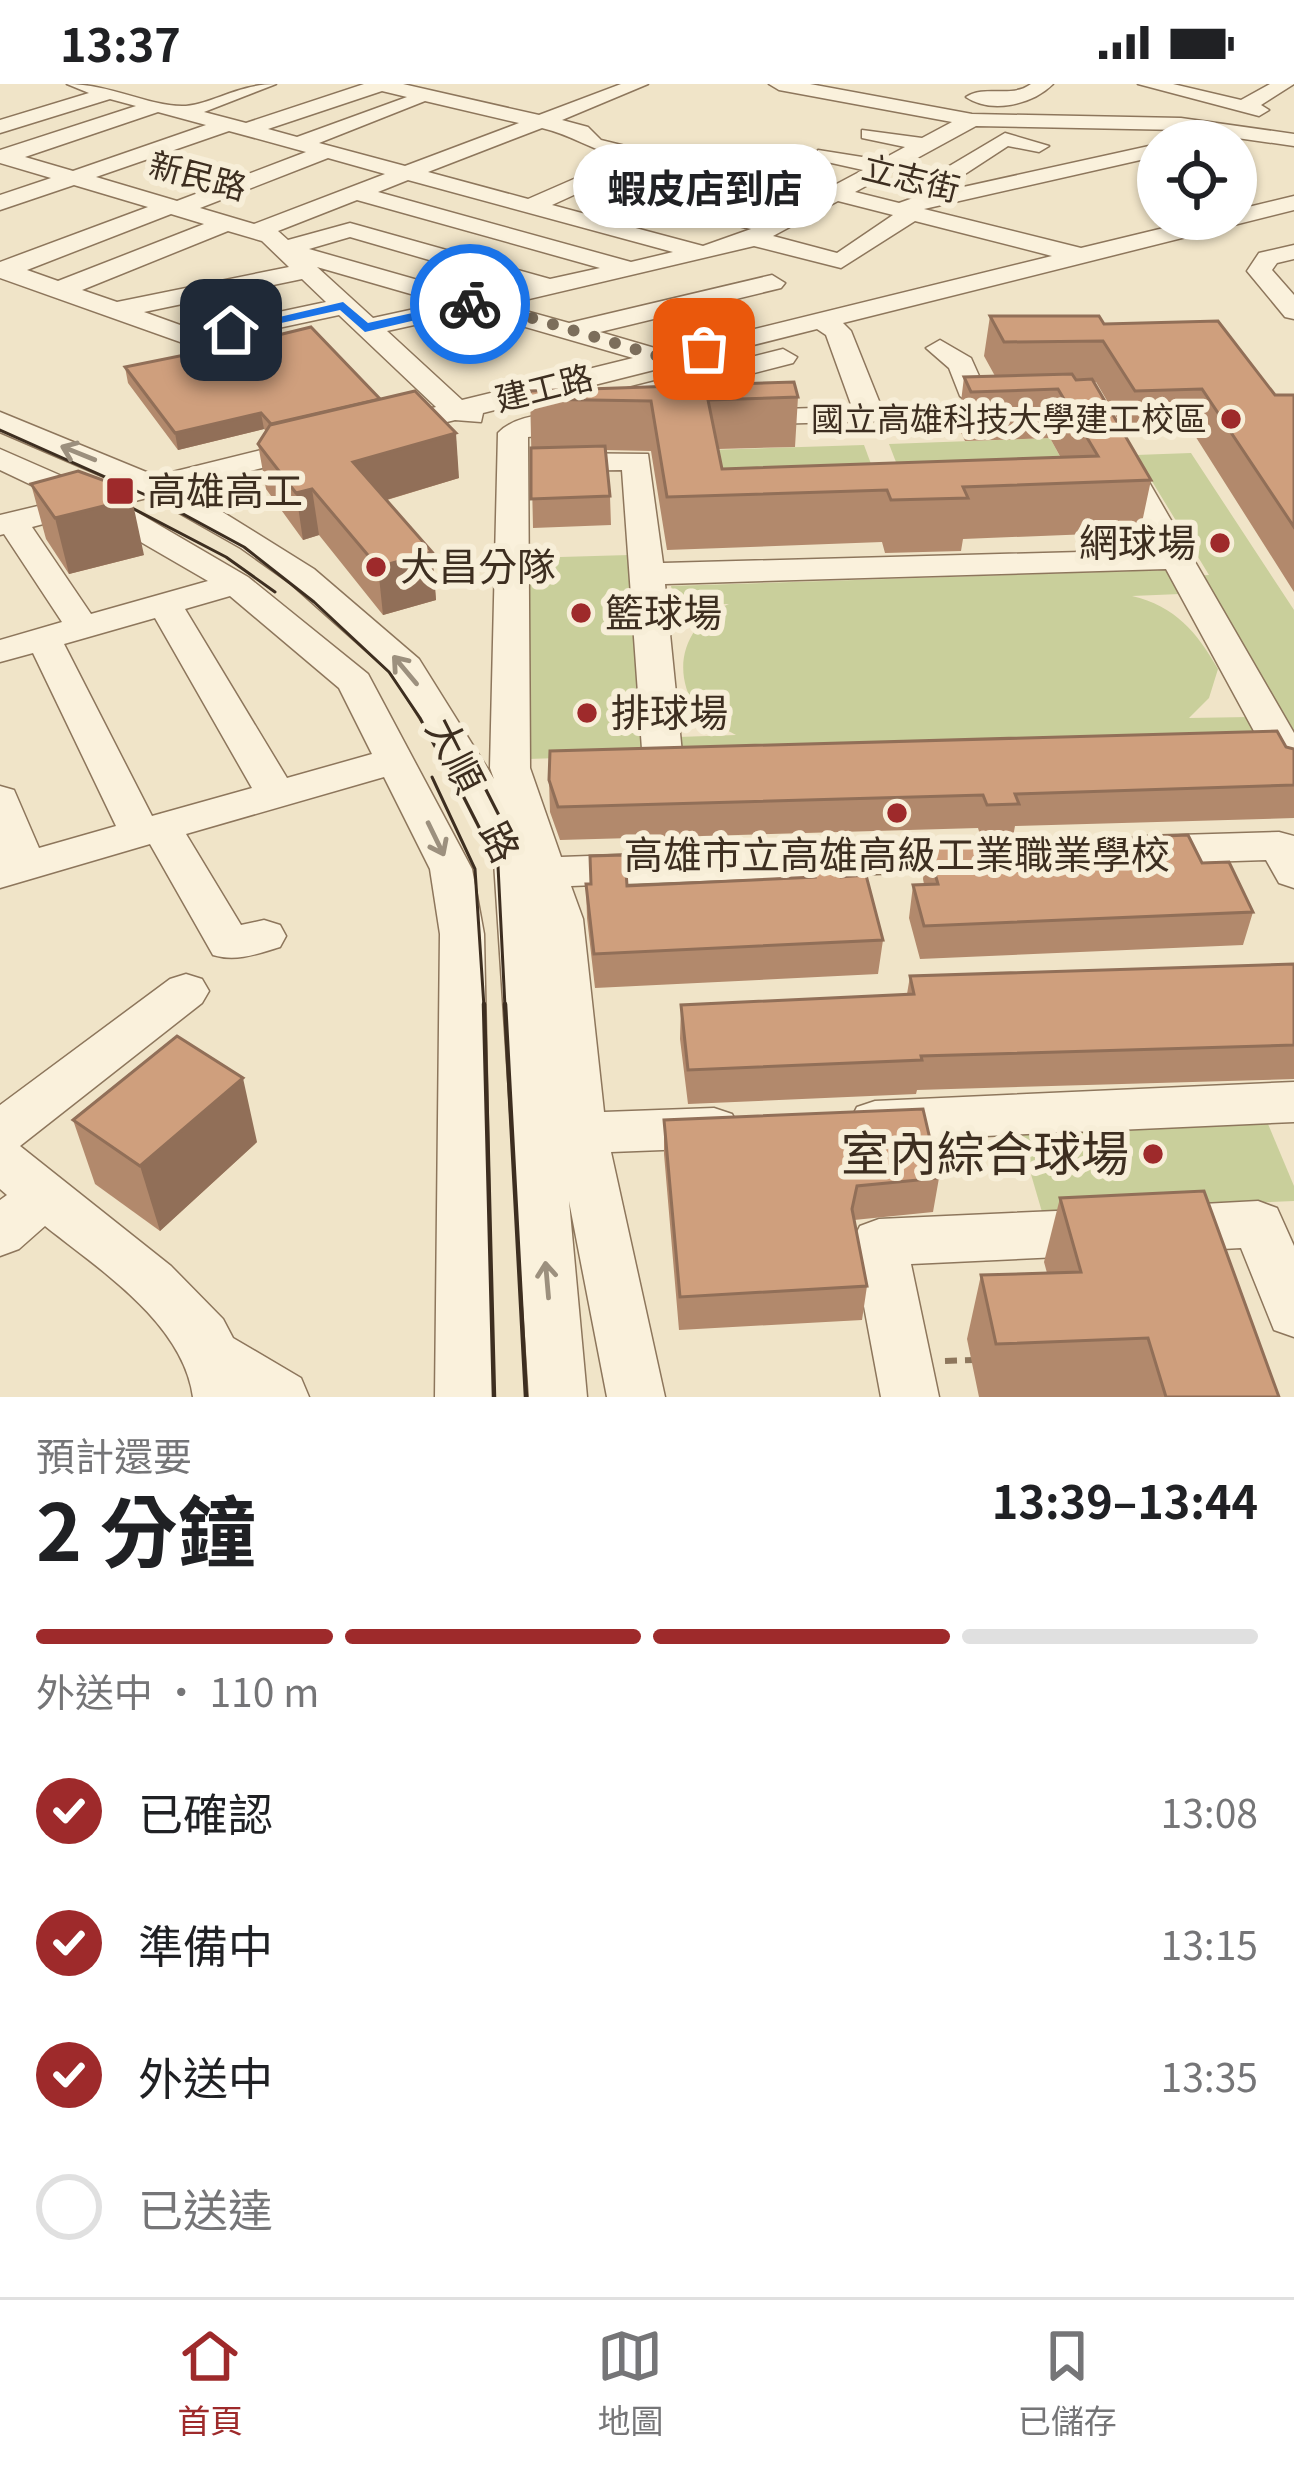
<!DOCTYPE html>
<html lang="zh-TW">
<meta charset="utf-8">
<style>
:root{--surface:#fff;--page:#f2f2f2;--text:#202124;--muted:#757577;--line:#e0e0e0;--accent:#9e2a2b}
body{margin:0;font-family:Georgia,"Noto Sans TC",serif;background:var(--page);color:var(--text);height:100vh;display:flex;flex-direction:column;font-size:45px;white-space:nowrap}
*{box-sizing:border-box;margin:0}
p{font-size:39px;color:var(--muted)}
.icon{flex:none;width:66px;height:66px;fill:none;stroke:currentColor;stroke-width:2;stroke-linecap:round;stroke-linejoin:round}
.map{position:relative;height:1313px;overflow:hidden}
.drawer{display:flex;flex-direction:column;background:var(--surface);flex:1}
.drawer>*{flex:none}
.controls{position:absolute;left:1137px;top:36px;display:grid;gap:24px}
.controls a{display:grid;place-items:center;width:120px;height:120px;border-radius:50%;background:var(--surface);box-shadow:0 3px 9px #0004;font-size:60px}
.pin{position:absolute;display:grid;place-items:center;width:102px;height:102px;color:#fff;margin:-51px;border-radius:24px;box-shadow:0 6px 18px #0006}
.courier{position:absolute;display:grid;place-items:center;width:120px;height:120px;margin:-60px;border:9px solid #1a73e8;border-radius:50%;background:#fff;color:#222;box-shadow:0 3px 15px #0007}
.bubble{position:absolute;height:84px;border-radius:42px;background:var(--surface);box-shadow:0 3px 9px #0004;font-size:39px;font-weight:700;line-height:84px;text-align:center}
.summary em{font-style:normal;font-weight:700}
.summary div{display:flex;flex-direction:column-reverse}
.summary{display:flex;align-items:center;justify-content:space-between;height:204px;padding:0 36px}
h1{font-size:78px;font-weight:700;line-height:90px}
.bar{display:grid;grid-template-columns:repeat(4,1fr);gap:18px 12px;align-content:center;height:144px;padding:0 36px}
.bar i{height:15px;border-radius:9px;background:var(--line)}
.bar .selected{background:var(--accent)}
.bar p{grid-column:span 4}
ol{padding:0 36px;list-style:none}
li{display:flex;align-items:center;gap:36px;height:132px}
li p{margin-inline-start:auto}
li .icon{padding:12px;border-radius:50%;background:var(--accent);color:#fff;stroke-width:4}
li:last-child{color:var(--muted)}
li i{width:66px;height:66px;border:6px solid var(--line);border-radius:50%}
.status{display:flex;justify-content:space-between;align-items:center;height:84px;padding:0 60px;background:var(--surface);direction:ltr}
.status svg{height:33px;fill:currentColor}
.tabs{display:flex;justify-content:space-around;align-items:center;height:168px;border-top:3px solid var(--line);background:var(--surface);font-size:33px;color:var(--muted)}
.tabs a{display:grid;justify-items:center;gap:6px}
.tabs .selected{color:var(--accent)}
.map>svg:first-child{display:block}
.green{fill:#c9cf9b}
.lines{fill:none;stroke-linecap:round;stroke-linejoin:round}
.minor-casing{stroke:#8d765c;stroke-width:3}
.path{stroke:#8d765c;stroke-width:6;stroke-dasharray:12 8;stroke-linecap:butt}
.minor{fill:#faf1dc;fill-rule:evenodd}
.tram-far1{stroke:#3d2e20;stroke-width:3}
.tram{stroke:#3d2e20;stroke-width:4.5}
.wall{fill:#b2896c}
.shaded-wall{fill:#916f58}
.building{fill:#cf9f7d;stroke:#916f58;stroke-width:3}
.oneway{stroke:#9c907e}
.route{fill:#1a73e8}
.done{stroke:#7c6e5b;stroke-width:12;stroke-dasharray:0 21.6}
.poi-dot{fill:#9e2a2b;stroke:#f7eed8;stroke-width:4.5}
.labels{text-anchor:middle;stroke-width:12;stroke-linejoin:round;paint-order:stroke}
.far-street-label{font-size:33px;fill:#3d2e20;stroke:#f7eed8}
.far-poi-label{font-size:33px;fill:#3d2e20;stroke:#f7eed8;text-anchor:end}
.poi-label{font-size:39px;fill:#3d2e20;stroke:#f7eed8;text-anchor:start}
.street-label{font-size:39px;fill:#3d2e20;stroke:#f7eed8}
.near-poi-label{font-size:48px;fill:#3d2e20;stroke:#f7eed8;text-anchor:end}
</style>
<div class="status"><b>13:37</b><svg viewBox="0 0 49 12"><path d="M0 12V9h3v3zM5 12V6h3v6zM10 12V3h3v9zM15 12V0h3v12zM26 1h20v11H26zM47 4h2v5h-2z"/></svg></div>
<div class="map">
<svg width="1294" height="1313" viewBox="0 0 1294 1313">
<rect width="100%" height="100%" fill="#f0e4c8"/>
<g class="green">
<polygon points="1050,354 1088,424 916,430 889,360"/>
<polygon points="864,361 890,431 721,437 707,366"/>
<polygon points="1191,369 1294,526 1294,655 1190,492 1209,491 1136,371"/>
<polygon points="629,471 650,671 528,675 526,474"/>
<path d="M1167 486 1180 510 1132 512C1175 522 1197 548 1218 585L1209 614 1189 634 1249 633 1265 656 681 673 678 653 736 651C723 644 705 637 696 624 669 583 687 537 729 520L675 521 671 502Z"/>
<polygon points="1263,1028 1294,1102 1294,1117 1042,1128 1016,1039"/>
</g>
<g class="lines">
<defs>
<g id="minor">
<path d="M67 0C110 0 149 22 182 22 208 22 238 0 276 0L204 28 246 39 364 0H403L539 31 621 0H648L562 36 588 43 601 56 755 94 831 103 863 86 818 76V66L881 76 905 63 862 54V46L922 54 952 38 779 6 769 0H810L972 30 1181 34 1294 50V62L1181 46 976 42 855 108 899 119 916 113 911 108 914 103 1005 49 1049 62 1039 68 1008 62 936 109 1158 60V72L924 125 1081 164 1201 135H1236V126L1294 112V126L843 239 851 247 881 322 969 319 960 312 949 284 926 264 940 256 971 274 988 312 980 319 1019 321 1024 327 1019 333 738 341 733 335 748 326 852 323 826 251 817 245 483 329 481 338 455 336 390 352 375 343 380 337 436 323 339 231 223 256 256 272 242 280 0 194V178L148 123 74 101 0 126V111L51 94 0 79V66L136 22 110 15 0 49V36L89 9ZM382 7 407 13 297 53 268 45ZM425 17 519 39 405 82 319 59ZM158 28 206 41 73 87 25 73ZM542 44C572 51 592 66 622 74L528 115 428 88ZM229 47 306 68 177 117 96 93ZM328 74 385 90 254 140 200 124ZM644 79 693 92 604 135 552 121ZM408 96 673 168 631 178 378 108ZM716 98 810 114 769 136 692 121V131L751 145 703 162 628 142ZM357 116 600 184 550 195 350 139 288 156 278 147ZM838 117 893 131 837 169 773 152ZM171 130 204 140 58 197 27 186ZM915 137 1052 172 665 267 600 248 781 204 785 199 772 191 569 239 504 221 754 162 841 184ZM228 147 262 157 289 183 117 218 82 206ZM350 153 519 202 474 212 309 165ZM317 183 442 219 373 234ZM302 195 326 218 194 246 144 228ZM473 228 633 274 462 316 387 247Z"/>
<path d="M1031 0H1053C1032 21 991 30 966 13 985 0 1011 15 1031 0Z"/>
<polygon points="1138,0 1173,0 1241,16 1270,0 1294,0 1261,21 1269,26 1259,32"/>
<polygon points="1294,161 1294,175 1277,179 1272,186 1294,211 1294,235 1285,233 1247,187 1259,169"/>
<polygon points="783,265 797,273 793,279 619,324 605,315 609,309"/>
<path d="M0 328 156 392 310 354 321 357 325 363 321 369 184 404 314 485 419 575 494 695 490 684 498 349C518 328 564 327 591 334L596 340 591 346 528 353 530 684 561 773 978 758 993 762 999 772 993 782 978 786 571 802 583 835 604 1028 714 1024 732 1030 739 1044 732 1058 714 1064 611 1068 665 1313H607L569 1117 587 1313H529L494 778 437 662 392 590 290 499 241 464 151 413 123 420 248 493 368 590 472 785 484 850 493 1313H435L440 850 430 785 384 693 186 750 241 841 264 836 280 841 286 852 280 863C257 870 236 878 213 871L150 760 0 804V702L14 706 39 764 116 742 33 569 0 578V556L62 538 4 450 0 451V431L63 416 0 386V365L96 407 123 401 0 348ZM89 428 208 497 91 530 32 443ZM230 512 339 604 372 670 287 694 185 525ZM155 534 252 704 152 732 64 560Z"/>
<polygon points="1120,365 1135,374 1294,649 1294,697 1280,693 1274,684 1166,485 665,500 683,679 677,688 663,691 649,688 643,679 622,386 554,387 539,378 554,369 648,370 663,479 1155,466 1105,374"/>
<polygon points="1279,748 1294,752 1294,804 1279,799 1266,776 1144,780 1129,776 1123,766 1129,756 1144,752"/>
<path d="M186 890 202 895 209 907 202 919 20 1062 171 1182 223 1235 233 1254 301 1294 309 1313H193C183 1239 100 1186 45 1142L19 1165 0 1172V1116L7 1111 0 1105V1021L170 895Z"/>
<polygon points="1294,998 1294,1038 875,1057 857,1051 850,1037 857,1023 875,1017"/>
<polygon points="1258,1117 1277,1124 1294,1162 1294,1253 1274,1246 1241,1164 1166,1168 1147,1161 1139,1145 1147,1129 1166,1122"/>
<polygon points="1102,1125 1121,1132 1129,1148 1121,1164 1102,1171 911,1180 939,1313 881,1313 852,1158 860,1142 879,1135"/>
</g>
</defs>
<use href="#minor" class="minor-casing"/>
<polyline class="path" points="945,1277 975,1276"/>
<use href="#minor" class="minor"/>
<g class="tram-far1">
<polyline points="0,346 159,417 244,463 314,518 389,588 420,634 498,782 505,923"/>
<polyline points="109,412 226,473 275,508"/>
<polyline points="432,693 475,785 484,923"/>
</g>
<g class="tram">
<polyline points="484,920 494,1313"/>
<polyline points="505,920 526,1313"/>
</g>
</g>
<g class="wall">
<polygon points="990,232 1104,240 1275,311 1294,311 1294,508 1192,347 1126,349 1096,298 1094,298 1151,396 1140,448 963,455 961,467 885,469 882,458 667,466 651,367 605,366 610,412 611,441 533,444 530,307 798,313 795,363 718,365 722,385 1061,374 1050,354 965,357 958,342 964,293 995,292 984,272"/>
<polygon points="125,283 380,315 459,394 387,416 432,468 436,516 383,531 319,451 303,456 266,405 258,360 266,347 264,345 178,366 128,299"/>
<polygon points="31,400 144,471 69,490 46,455"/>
<polygon points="1286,663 1294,665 1294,734 1015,742 1013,753 981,754 978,744 560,756 550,728 549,696"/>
<polygon points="927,762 1202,779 1253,828 1243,861 920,875 909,834 913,801 924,800 923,795"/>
<polygon points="808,765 841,793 883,856 878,890 595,904 587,834 586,800 627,802 806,794"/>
<polygon points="1294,880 1294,995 917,1006 916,1010 688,1020 680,955 681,921 907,910 910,892"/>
<polygon points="73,1036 257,1058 160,1147 95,1100"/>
<polygon points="664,1036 939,1094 933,1128 854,1136 867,1202 862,1236 679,1246 664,1070"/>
<polygon points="1060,1114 1279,1313 979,1313 967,1255 981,1191 1047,1189 1044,1178"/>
</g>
<g class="shaded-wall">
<polygon points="261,329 264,345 178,366 175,349"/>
<polygon points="456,349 459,394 359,424 353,378"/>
<polygon points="312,405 319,451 303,456 296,409"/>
<polygon points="132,415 144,471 69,490 55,434"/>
<polygon points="432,468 436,516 383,531 378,483"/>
<polygon points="243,994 257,1058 160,1147 140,1082"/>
</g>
<g class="building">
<polygon points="990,232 1099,232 1104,240 1218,237 1275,311 1294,311 1294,443 1202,305 1135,307 1103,257 1004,258"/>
<polygon points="311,243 380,315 271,340 261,329 175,349 125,283 224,263 242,268 258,256"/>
<polygon points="1072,290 1076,296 1092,295 1151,396 963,403 968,414 891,416 887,406 667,413 651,317 530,315 530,307 794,298 798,313 708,316 722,385 1098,372 1058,305 971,308 964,293"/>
<polygon points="415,307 456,349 353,378 432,468 378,483 312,405 296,409 258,360 270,341"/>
<polygon points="605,362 610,412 531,415 531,364"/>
<polygon points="78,387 111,399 132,415 55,434 31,400"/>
<polygon points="1277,647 1286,663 1294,665 1294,701 1015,710 1019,720 987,721 983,711 558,723 549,696 550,667"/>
<polygon points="1188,751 1202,779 1229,778 1253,828 924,842 913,801 938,800 927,762"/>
<polygon points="834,764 841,793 866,791 883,856 594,870 586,800 591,800 590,772 625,771 627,802 815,793 808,765"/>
<polygon points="1294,880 1294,961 921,972 922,976 688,986 681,921 914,910 910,892"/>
<polygon points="177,952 243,994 140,1082 73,1036"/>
<polygon points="923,1025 939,1094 857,1102 852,1125 867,1202 680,1213 664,1036"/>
<polygon points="1204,1107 1279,1313 1166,1313 1148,1254 996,1260 981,1191 1081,1188 1060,1114"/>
</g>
<defs><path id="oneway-shaft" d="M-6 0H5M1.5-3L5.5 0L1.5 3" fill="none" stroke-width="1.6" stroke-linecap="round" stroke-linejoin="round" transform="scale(3)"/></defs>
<g class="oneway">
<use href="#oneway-shaft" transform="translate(78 369) rotate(-158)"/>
<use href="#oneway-shaft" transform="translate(405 586) rotate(-130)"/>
<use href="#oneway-shaft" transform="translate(436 755) rotate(64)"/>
<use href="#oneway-shaft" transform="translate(547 1196) rotate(-95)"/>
</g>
<polygon class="route" points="470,216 475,222 365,248 340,226 231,250 225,246 343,218 368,239"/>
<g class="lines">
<polyline class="done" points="470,220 479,218 665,274 704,265"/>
</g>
<g class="poi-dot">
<circle cx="1231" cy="335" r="12"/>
<rect x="105" y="392" width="30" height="30" rx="6"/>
<circle cx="1220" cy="459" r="12"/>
<circle cx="376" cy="483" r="12"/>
<circle cx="581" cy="529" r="12"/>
<circle cx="587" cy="629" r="12"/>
<circle cx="897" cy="729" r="12"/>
<circle cx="1153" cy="1070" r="12"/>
</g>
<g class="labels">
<g class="far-street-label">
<text transform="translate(198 92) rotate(15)" y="12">新民路</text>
<text transform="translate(911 94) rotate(14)" y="12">立志街</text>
<text transform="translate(544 304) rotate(-14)" y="12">建工路</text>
</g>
<g class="far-poi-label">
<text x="1207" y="347">國立高雄科技大學建工校區</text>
</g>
<g class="poi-label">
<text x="147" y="421">高雄高工</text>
<text x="1196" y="473" text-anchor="end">網球場</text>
<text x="400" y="497">大昌分隊</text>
<text x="605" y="543">籃球場</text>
<text x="611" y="643">排球場</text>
<text x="897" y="785" text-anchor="middle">高雄市立高雄高級工業職業學校</text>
</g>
<g class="street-label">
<text transform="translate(473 706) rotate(63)" y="14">大順二路</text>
</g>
<g class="near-poi-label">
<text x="1129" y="1087">室內綜合球場</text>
</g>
</g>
</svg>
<div class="controls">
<a><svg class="icon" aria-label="locate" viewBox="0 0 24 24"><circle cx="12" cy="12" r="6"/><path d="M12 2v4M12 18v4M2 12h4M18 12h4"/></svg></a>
</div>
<div class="pin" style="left:704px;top:265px;background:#ea580c"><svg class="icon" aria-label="bag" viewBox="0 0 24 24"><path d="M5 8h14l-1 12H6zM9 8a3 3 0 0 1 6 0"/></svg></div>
<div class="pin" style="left:231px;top:246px;background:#1f2937"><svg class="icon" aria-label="home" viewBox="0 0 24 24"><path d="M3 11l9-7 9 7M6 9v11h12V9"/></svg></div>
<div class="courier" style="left:470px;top:220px"><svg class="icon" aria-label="bike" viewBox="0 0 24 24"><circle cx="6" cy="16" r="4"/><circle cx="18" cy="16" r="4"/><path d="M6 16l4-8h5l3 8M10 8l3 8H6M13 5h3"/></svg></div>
<div class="bubble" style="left:573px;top:60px;width:264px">蝦皮店到店</div>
</div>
<section class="drawer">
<div class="summary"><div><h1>2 分鐘</h1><p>預計還要</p></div><em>13:39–13:44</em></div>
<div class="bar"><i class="selected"></i><i class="selected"></i><i class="selected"></i><i></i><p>外送中 · 110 m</p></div>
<ol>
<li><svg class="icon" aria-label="check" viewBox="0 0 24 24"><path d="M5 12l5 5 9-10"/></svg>已確認<p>13:08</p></li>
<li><svg class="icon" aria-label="check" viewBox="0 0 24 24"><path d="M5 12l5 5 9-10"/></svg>準備中<p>13:15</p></li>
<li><svg class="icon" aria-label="check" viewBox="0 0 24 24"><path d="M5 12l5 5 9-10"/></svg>外送中<p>13:35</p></li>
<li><i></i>已送達</li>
</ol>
</section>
<nav class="tabs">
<a class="selected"><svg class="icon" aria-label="home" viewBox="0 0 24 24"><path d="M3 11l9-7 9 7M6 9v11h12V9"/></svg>首頁</a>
<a><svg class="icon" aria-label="map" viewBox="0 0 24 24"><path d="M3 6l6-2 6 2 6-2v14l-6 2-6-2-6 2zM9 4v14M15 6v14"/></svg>地圖</a>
<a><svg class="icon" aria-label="saved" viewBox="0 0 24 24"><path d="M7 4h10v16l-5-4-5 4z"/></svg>已儲存</a>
</nav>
